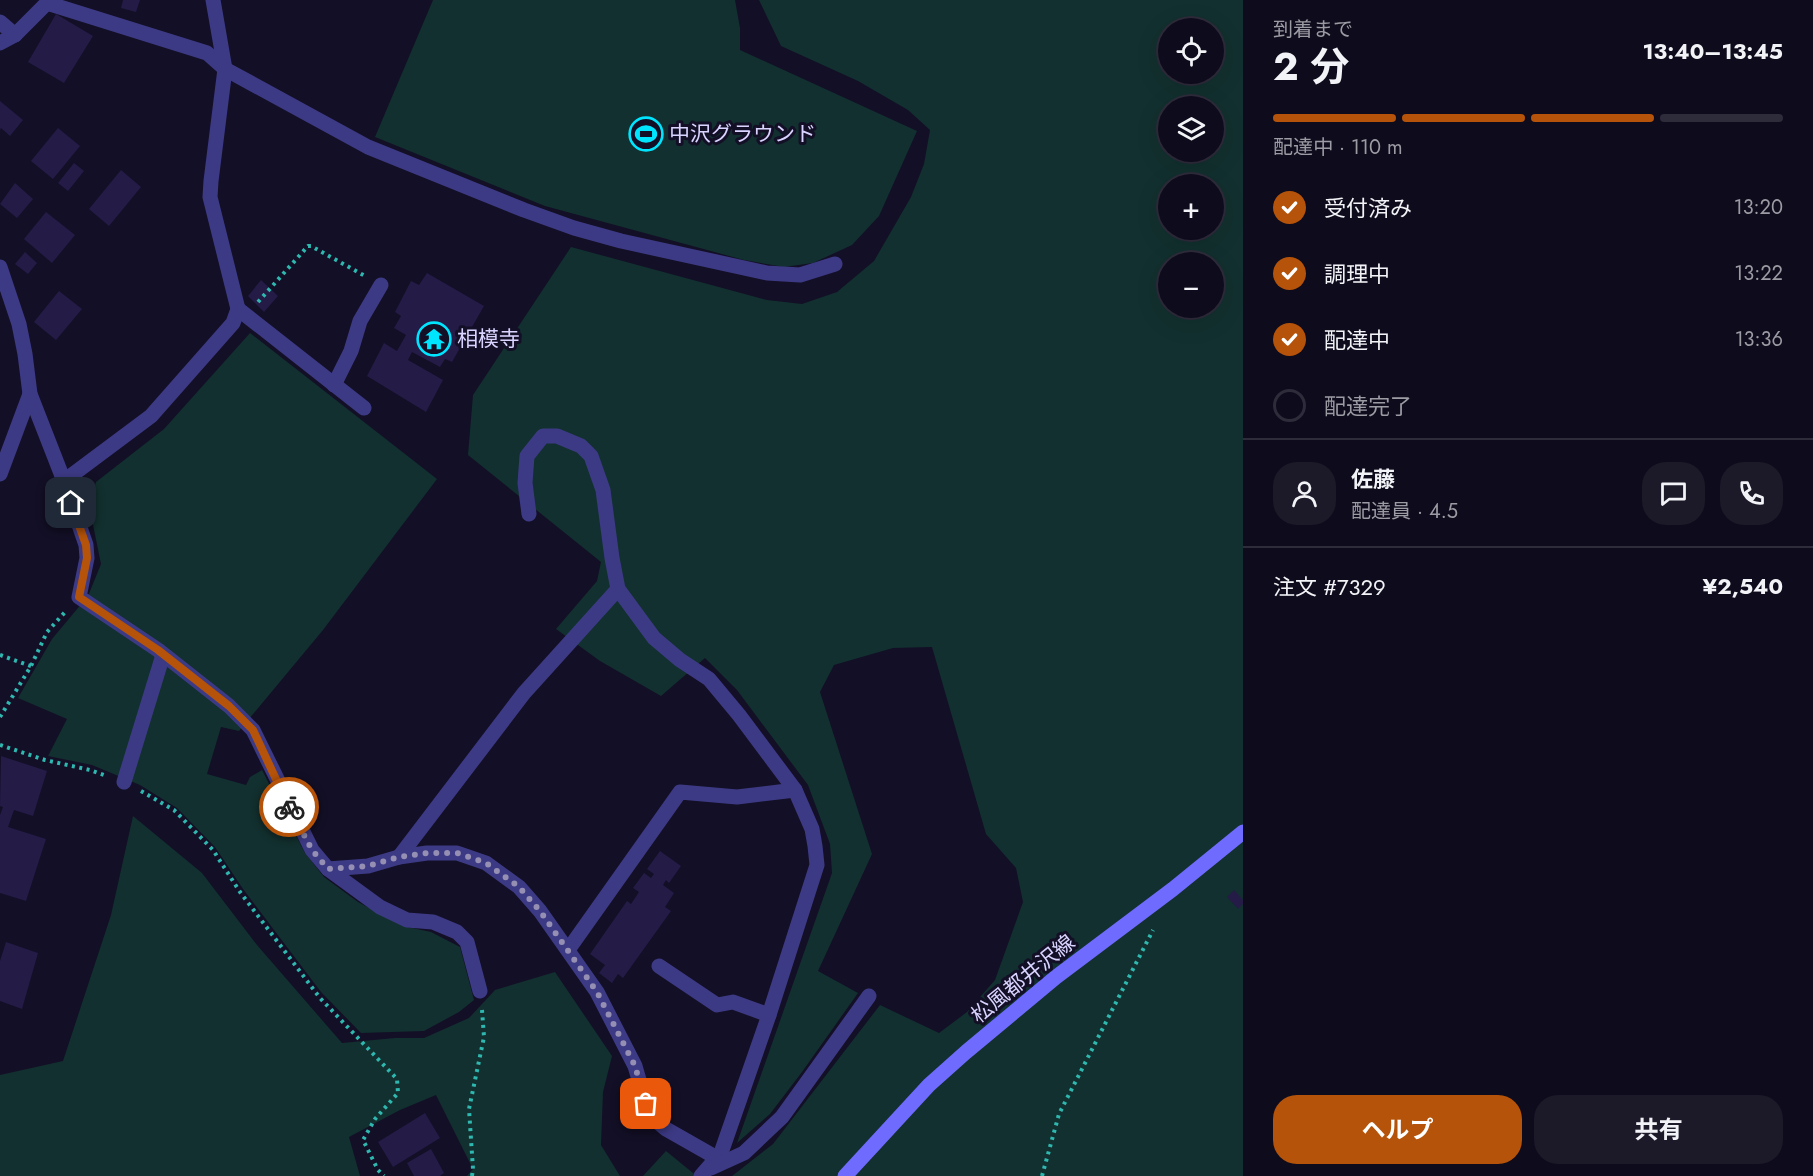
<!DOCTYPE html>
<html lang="ja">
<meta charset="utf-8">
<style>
:root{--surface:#0e0b1c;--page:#1c1929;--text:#f1f3f6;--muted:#9b9ba3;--line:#2e2b3b;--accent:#b45309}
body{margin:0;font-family:Jost,"Noto Sans JP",sans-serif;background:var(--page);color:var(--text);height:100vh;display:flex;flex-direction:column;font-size:22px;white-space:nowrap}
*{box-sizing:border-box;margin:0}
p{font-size:20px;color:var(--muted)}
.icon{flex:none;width:33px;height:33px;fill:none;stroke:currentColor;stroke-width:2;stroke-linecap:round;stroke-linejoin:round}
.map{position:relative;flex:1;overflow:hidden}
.side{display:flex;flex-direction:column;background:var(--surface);width:570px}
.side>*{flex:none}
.controls{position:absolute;left:1158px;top:18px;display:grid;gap:12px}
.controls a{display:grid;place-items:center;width:66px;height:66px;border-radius:50%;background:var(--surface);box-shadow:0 6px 24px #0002,0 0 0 2px var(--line);font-size:30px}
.pin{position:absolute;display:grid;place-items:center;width:51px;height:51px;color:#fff;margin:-26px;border-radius:12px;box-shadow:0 3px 9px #0006}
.courier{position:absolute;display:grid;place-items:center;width:60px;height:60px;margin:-30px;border:4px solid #b45309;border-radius:50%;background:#fff;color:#222;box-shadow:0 2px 8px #0007}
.head em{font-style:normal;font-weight:700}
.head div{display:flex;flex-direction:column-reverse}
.head{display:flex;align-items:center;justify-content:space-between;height:102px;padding:0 30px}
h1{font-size:39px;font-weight:700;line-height:45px}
.bar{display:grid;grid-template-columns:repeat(4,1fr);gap:9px 6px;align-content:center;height:72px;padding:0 30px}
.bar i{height:8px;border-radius:4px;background:var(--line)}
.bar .current{background:var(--accent)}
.bar p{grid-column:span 4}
.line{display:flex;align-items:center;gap:15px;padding:0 30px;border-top:2px solid var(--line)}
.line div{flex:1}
.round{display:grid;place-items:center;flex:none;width:63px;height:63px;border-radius:24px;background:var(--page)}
ol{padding:0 30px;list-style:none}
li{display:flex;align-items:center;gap:18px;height:66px}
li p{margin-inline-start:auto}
li .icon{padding:6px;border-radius:50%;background:var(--accent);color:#fff;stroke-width:4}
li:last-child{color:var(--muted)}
li i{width:33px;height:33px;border:3px solid var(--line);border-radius:50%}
.action{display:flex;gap:12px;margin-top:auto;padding:12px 30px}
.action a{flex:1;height:69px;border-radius:24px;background:var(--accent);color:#fff;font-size:24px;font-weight:700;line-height:69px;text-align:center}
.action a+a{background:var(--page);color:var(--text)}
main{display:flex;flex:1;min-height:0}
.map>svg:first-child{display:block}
.green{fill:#12302f;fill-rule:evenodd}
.building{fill:#241b47}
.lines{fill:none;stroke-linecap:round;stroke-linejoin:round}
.path{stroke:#2fb8b0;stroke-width:4;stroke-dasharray:3 4.5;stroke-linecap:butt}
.lane{stroke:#3d3a85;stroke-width:15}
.street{stroke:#3d3a85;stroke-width:15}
.secondary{stroke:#6f6bff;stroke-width:15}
.done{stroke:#948fb3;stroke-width:6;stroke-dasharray:0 10.8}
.route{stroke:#b45309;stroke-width:8}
.labels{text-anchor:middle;stroke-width:6;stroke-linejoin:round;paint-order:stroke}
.poi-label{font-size:21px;fill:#d9d4ff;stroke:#130f26;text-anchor:start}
.street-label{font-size:21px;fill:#d9d4ff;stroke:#130f26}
</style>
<main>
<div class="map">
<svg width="1243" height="1176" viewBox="0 0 1243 1176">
<rect width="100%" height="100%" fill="#130f26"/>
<g class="green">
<polygon points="433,0 735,0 740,28 740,50 917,131 879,216 852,245 813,263 784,267 744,260 545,206 375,137"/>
<path d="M759 0H1243V1176H732L773 1144 880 1005 939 1033 967 1012 995 980 1023 902 1016 868 986 834 932 647 893 648 834 665 820 692 872 854 818 971 858 993 802 1072 770 1114 737 1143 832 873 830 844 808 785 737 690 705 658 661 696 600 661 556 629 597 581 601 562 468 455 473 395 571 247 767 300 802 304 837 292 874 261 911 197 924 164 930 130 908 110 858 81 781 46ZM1168 28H1214V74H1168ZM1168 106H1214V152H1168ZM1168 184H1214V230H1168ZM1168 262H1214V308H1168Z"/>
<polygon points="250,333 437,479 323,630 239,731 221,727 207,774 246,785 250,777 262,770 305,853 324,877 358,902 403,926 431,932 460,947 474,1000 459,1012 424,1031 361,1033 321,992 243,889 215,847 177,808 140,785 92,765 48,756 67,719 18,698 52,639 88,596 101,564 89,505 96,482 164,429"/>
<polygon points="133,816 202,873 257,945 342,1043 395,1038 424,1038 469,1018 495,990 555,972 612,1056 603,1092 601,1145 620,1176 467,1176 473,1169 436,1095 400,1110 349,1137 360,1176 0,1176 0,1075 63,1061 111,915"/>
<polygon points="666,1151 693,1173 698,1176 639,1176 643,1176"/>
</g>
<g class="building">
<polygon points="123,0 140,0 136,12 121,8"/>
<polygon points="56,14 93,36 64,83 28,62"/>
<polygon points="0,101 23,120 10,136 1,128 0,130"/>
<polygon points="58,128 80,146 53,179 31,161"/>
<polygon points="74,163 84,171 68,191 58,183"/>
<polygon points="121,170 141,187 109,226 89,209"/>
<polygon points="15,183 33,199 17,218 0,204"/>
<polygon points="46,212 75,235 52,263 24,239"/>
<polygon points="25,252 37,263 28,274 15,264"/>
<polygon points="427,273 484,306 452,362 445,359 440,367 412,352 408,360 443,380 426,412 367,376 384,343 397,351 406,335 394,328 401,316 395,312 411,281 419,285"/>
<polygon points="261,280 278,296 264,312 248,296"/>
<polygon points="59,291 82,309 56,340 34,322"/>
<polygon points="1,756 47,771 33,816 14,810 8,827 46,839 26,901 0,893 0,815 3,807 0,806"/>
<polygon points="660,851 681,866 669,883 666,880 663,885 674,893 665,907 671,911 623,978 618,974 612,983 599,973 605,965 590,954 627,901 631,904 639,892 633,888 644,873 651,878 654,874 647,869"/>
<polygon points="1234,890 1243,900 1243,904 1238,909 1227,897"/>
<polygon points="6,942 38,953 22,1009 0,1001 0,961"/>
<polygon points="425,1113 440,1138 393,1167 378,1142"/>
<polygon points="431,1149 444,1173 440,1176 414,1176 407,1163"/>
</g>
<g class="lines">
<g class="path">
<polyline points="258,302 308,246 311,246 365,276"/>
<polyline points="0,655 31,666"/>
<polyline points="0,717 31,666 47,632 66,611"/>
<polyline points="0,745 45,760 90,770 107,776"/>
<polyline points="141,791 174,810 213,850 240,892 320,998 397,1079 398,1093 375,1119 363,1140 378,1170 384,1176"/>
<polyline points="472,1176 473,1169 469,1109 484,1037 482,1010"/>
<polyline points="1042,1176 1059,1114 1153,930"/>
</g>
<g class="lane">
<polyline points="0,22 15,35"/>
<polyline points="0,43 15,35 47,3 207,53 225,69 368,147 524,210 574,228 621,241 767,273 800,275 835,264"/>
<polyline points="238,309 364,408"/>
<polyline points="334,385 351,351 360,321 381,285"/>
<polyline points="64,481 151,416 233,323 238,309 210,197 211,181 225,69 213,0"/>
<polyline points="529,514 525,483 527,456 543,436 557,436 581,446 591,456 603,490 612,558 618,589 654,638 680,660 709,679 739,715 795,790 812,829 815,846 817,865 769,1015 721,1153 701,1176"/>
<polyline points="124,782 163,655"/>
<polyline points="399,857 524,693 618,589"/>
<polyline points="328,869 368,866 399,857 427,853 457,853 486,863 519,887 540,911 597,992 635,1066 646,1104 653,1118 666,1129 717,1158"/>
<polyline points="568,950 680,792 737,797 795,790"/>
<polyline points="659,966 717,1005 733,1002 769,1015"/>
<polyline points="711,1168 744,1153 782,1117 869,996"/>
</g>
<g class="street">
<polyline points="0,267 19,324 25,354 30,394 64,481 86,545 87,558 79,597 158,650 229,706 253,730 312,850 328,869 380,907 407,920 433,922 457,932 467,942 480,991"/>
<polyline points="0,474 30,394"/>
</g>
<polyline class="secondary" points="845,1176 929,1085 966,1052 1056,977 1173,889 1243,832"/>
</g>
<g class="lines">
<polyline class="done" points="289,807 312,850 328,869 368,866 399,857 427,853 457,853 486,863 519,887 540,911 597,992 635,1066 646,1104"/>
<polyline class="route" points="71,503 86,545 87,558 79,597 158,650 229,706 253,730 289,807"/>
</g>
<defs>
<symbol id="stadium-ring" viewBox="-11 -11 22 22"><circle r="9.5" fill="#130f26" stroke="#00e5ff" stroke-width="1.5"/><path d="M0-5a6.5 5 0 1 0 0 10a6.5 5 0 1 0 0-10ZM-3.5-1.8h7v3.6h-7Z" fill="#00e5ff"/></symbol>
<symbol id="temple-ring" viewBox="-11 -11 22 22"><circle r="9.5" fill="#130f26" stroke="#00e5ff" stroke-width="1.5"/><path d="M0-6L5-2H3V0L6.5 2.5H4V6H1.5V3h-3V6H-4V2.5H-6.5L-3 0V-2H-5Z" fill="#00e5ff"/></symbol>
</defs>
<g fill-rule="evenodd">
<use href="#stadium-ring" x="627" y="115" width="38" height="38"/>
<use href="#temple-ring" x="415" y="320" width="38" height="38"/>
</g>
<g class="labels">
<g class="poi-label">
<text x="669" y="141">中沢グラウンド</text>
<text x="457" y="346">相模寺</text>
</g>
<g class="street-label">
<text transform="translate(1023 979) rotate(-39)" y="7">松風都井沢線</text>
</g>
</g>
</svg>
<div class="controls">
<a><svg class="icon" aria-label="locate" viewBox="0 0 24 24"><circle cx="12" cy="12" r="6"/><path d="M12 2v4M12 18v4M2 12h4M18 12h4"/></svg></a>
<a><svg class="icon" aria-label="layers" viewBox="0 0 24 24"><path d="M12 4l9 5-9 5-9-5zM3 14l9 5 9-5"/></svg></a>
<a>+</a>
<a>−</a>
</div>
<div class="pin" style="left:646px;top:1104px;background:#ea580c"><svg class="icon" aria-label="bag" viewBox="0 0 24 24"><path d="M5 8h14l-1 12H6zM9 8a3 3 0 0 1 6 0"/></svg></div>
<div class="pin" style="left:71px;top:503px;background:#1f2937"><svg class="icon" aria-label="home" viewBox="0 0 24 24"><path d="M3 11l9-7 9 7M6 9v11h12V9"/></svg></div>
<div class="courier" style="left:289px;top:807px"><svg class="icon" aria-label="bike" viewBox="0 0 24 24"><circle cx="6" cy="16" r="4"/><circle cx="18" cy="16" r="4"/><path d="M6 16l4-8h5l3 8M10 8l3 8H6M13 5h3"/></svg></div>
</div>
<section class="side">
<div class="head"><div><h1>2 分</h1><p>到着まで</p></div><em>13:40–13:45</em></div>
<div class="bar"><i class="current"></i><i class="current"></i><i class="current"></i><i></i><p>配達中 · 110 m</p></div>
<ol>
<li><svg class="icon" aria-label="check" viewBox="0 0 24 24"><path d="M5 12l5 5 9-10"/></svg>受付済み<p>13:20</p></li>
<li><svg class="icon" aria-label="check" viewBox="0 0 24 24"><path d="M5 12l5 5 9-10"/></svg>調理中<p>13:22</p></li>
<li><svg class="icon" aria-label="check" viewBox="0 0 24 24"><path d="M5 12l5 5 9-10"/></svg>配達中<p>13:36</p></li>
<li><i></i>配達完了</li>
</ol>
<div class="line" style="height:108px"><a class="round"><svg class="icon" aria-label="person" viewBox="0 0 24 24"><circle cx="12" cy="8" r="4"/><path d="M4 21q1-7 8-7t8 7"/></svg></a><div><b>佐藤</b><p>配達員 · 4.5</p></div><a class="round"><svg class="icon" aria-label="chat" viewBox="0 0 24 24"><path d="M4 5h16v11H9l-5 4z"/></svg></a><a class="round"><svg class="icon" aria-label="phone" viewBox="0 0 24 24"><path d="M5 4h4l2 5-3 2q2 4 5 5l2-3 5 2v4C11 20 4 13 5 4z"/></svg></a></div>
<div class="line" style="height:78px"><div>注文 #7329</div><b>¥2,540</b></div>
<div class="action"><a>ヘルプ</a><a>共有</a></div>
</section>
</main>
